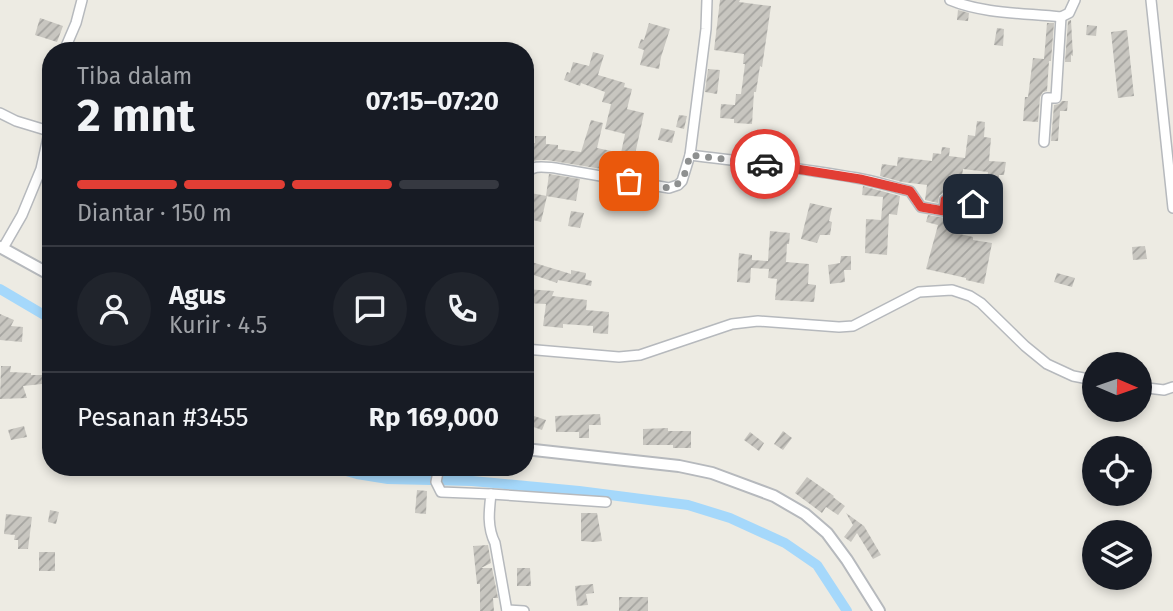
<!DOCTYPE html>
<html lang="id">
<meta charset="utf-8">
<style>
:root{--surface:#171b24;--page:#20242c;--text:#f1f3f6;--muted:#9ea1a6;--line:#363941;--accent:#e23e35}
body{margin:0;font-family:"Fira Sans",sans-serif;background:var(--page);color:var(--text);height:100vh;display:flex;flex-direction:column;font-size:26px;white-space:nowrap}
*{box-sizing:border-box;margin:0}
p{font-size:23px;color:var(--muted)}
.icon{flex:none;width:38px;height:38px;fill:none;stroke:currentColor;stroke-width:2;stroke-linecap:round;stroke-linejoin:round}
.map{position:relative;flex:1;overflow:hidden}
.sheet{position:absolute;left:42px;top:42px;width:492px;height:434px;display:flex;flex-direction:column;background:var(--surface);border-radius:28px;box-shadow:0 4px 10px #0003}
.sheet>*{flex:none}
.needle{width:46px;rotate:92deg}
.buttons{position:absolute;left:1082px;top:352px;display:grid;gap:14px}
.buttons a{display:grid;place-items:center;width:70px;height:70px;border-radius:50%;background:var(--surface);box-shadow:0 4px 10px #0003;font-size:35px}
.pin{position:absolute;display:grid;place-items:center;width:60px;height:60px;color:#fff;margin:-30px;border-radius:14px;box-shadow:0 4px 10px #0006}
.courier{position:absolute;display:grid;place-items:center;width:70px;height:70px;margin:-35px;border:5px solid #e23e35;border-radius:50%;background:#fff;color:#222;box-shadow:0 2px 9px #0007}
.head em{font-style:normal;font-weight:700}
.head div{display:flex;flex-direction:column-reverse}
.head{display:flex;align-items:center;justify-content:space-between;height:119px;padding:0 35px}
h1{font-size:46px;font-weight:700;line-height:52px}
.bar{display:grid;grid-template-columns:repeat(4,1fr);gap:10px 7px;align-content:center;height:84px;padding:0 35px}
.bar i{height:9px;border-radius:5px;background:var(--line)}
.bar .on{background:var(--accent)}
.bar p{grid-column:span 4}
.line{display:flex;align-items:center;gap:18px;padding:0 35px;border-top:2px solid var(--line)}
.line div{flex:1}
.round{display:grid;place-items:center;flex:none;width:74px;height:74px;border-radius:37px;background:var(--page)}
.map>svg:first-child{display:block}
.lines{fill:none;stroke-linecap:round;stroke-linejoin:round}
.canal{stroke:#a5d8fb;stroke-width:10}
.building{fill:url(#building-hatch)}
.minor-casing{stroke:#b6b9bd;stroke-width:12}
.tertiary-casing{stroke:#b6b9bd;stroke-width:14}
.minor{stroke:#fff;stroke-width:9}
.tertiary{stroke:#fff;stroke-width:10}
.done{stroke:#8e9090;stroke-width:7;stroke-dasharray:0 12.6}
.route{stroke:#e23e35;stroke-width:9}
</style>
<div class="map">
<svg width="1173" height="611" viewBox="0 0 1173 611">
<defs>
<pattern id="building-hatch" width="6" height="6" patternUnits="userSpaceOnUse" patternTransform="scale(1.75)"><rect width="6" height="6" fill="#c8c6c0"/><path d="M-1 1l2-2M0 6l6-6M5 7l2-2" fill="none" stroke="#a5a4a0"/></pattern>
</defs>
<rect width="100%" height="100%" fill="#edebe3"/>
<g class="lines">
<g class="canal">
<polyline points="0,289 51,319"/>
<polyline points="332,467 357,474 388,479 472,481 579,491 688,505 730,518 785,543 817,565 847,611"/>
</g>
</g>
<g class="building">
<polygon points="720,0 740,0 739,2 771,6 762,67 760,66 756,92 754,92 752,124 734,123 734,119 720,118 721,104 735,105 736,94 741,94 745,64 743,64 744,54 714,50"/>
<polygon points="958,10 969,13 968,21 957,20"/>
<polygon points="40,18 63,26 57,42 35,35"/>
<polygon points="1071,20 1073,56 1071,55 1071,62 1065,62 1068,21"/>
<polygon points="649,23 670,29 661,57 659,69 640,65 644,50 638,48 641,39 644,40"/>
<polygon points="1047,23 1054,23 1051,61 1049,61 1047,91 1043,92 1040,97 1038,122 1023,121 1025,97 1028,97 1033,58 1044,59"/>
<polygon points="1087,25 1097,26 1096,36 1086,35"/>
<polygon points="997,28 1004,29 1003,46 994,45"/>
<polygon points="1127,30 1134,96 1118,98 1111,32"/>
<polygon points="593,52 604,55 598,75 625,83 624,87 632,89 627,109 644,113 631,173 603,167 602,169 547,160 537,160 526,163 526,143 535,143 535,136 546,136 546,144 558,145 558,149 581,152 591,120 603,123 597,148 621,153 625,134 605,129 611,104 602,102 605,92 581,83 580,86 564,80 567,72 570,73 573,62 589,66"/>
<polygon points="708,69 720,70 717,94 705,92"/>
<polygon points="1062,101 1068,101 1067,111 1060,111 1058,141 1051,141 1054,105 1059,104"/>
<polygon points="679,115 687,116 684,129 676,127"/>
<polygon points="977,121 985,122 984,137 991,138 989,161 1006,162 1004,175 999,175 995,207 984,206 988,172 963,169 960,189 962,190 962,195 943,193 939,196 938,203 925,200 927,185 902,182 880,176 882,164 897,166 898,157 932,161 933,153 941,154 942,147 950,148 949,156 965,158 968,135 975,136"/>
<polygon points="661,128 675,131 672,143 658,140"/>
<polygon points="549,174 580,179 576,201 546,196"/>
<polygon points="863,186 900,196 897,215 889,214 887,255 865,253 866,219 881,220 883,197 862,195"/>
<polygon points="525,192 547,196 541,222 525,218"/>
<polygon points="810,203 832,208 829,221 832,222 830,235 820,235 817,243 801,239"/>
<polygon points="951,208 956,209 951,232 973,237 973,240 992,243 984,284 966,280 966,278 926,269 938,225 926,222 928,215 946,218 950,215"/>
<polygon points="571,211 584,213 580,228 568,226"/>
<polygon points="770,231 790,233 789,244 787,244 786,262 809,264 808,284 816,285 814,302 775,300 777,279 768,278 769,269 751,268 750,283 737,282 739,253 752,255 752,260 768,261"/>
<polygon points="1145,246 1147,259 1133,260 1132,247"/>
<polygon points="841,256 851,256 851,270 844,270 845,282 830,284 828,265 840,263"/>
<polygon points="525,260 571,274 571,270 586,273 585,279 592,281 591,286 558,280 557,283 525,272"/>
<polygon points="1057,273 1075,278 1072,287 1054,282"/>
<polygon points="525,289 554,291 552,296 587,300 586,310 609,312 608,334 593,333 593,326 563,324 563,328 543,326 546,304 525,303"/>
<polygon points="0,314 14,320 11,326 23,327 22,342 0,340"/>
<polygon points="1,366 11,366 10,372 31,373 31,375 42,375 42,384 23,386 27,398 0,399"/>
<polygon points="525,413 546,420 542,430 525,424"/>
<polygon points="600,414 601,425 589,425 589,438 579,438 579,432 556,432 555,416"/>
<polygon points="24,426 27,437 11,440 8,430"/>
<polygon points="668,428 668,431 691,431 691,448 673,448 673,445 643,445 643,429"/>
<polygon points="783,431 792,438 783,450 774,444"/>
<polygon points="750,432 764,443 759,451 744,440"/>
<polygon points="807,477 834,496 833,497 845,506 838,515 826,507 822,513 795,493"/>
<polygon points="417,490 427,491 426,514 415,513"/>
<polygon points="50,510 59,512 56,524 48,522"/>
<polygon points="581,513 597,513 602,541 594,542 581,541"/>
<polygon points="846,513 864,526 881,555 873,559 857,533 851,542 844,537 853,525"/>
<polygon points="6,514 32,517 28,549 18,549 18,540 14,540 15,535 4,534"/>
<polygon points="488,545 491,563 481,568 492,568 498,598 493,598 494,611 480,611 480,584 477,584 473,546"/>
<rect x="39" y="552" width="16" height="19"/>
<polygon points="517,568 530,568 531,586 517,586"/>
<polygon points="593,584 594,593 586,594 588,605 577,606 575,586"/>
<rect x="619" y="597" width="29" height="14"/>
</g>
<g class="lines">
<defs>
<g id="minor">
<path d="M950 0C984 14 1024 13 1061 17L1069 13 1075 0"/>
<polyline points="1151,0 1173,208"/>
<polyline points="64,51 76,23 82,0"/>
<polyline points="0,113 16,121 49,131"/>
<polyline points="1044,142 1047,98 1056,98 1061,17"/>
<path d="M690 155C746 162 802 168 857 178 875 181 892 187 910 191L921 207 944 211 945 200 973 204"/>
<path d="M525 175C532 164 544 167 555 168L669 188 678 185 682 181 690 155 706 29 707 0"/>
<polyline points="3,248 22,215 41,169 51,124"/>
<polyline points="525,349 619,357 640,355 732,324 758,321 839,327 853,326 919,292 952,290 970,296 981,303 1025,346 1047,364 1073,376 1094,380"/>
<polyline points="1139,387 1164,390 1173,387"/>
<path d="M439 467 436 482 441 492 491 494C489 511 487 527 495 543L507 611"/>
<polyline points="491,494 606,502"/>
<polyline points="507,610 524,611"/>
</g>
<g id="tertiary">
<polyline points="0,247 51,275"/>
<polyline points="525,449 679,466 712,473 774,496 805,514 827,533 847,560 879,611"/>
</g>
</defs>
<use href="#minor" class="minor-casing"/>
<use href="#tertiary" class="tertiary-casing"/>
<use href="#minor" class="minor"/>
<use href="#tertiary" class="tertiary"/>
</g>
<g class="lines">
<path class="done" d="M629 181 669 188C685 184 686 169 690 155L765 164"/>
<polyline class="route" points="765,164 860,179 910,191 921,207 944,211 945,200 973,204"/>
</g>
</svg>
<div class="buttons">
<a><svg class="needle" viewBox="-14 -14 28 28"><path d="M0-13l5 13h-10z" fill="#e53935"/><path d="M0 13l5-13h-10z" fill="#9ea1a6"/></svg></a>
<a><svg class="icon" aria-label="locate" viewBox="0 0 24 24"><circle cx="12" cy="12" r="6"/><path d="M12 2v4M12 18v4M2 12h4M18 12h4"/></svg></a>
<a><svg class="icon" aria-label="layers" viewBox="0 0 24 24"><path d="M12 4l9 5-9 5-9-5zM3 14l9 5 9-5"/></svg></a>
</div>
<div class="pin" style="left:629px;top:181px;background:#ea580c"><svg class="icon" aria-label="bag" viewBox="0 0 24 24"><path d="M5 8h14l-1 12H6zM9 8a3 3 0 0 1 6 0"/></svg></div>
<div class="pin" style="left:973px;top:204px;background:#1f2937"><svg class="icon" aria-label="home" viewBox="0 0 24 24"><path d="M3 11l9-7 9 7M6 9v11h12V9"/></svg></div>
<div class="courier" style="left:765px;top:164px"><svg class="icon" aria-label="car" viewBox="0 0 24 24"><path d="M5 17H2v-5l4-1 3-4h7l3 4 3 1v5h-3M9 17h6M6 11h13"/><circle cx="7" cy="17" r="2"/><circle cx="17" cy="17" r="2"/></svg></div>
<section class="sheet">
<div class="head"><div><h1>2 mnt</h1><p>Tiba dalam</p></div><em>07:15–07:20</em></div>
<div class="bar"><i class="on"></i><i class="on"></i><i class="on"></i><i></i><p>Diantar · 150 m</p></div>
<div class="line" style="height:126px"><a class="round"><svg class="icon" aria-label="person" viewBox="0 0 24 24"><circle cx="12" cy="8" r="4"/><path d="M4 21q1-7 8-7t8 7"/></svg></a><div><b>Agus</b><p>Kurir · 4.5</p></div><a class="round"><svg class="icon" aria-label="chat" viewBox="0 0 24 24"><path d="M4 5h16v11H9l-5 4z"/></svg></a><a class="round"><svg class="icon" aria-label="phone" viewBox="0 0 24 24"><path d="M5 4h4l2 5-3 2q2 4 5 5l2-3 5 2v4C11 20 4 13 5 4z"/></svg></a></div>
<div class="line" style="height:91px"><div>Pesanan #3455</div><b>Rp 169,000</b></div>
</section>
</div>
